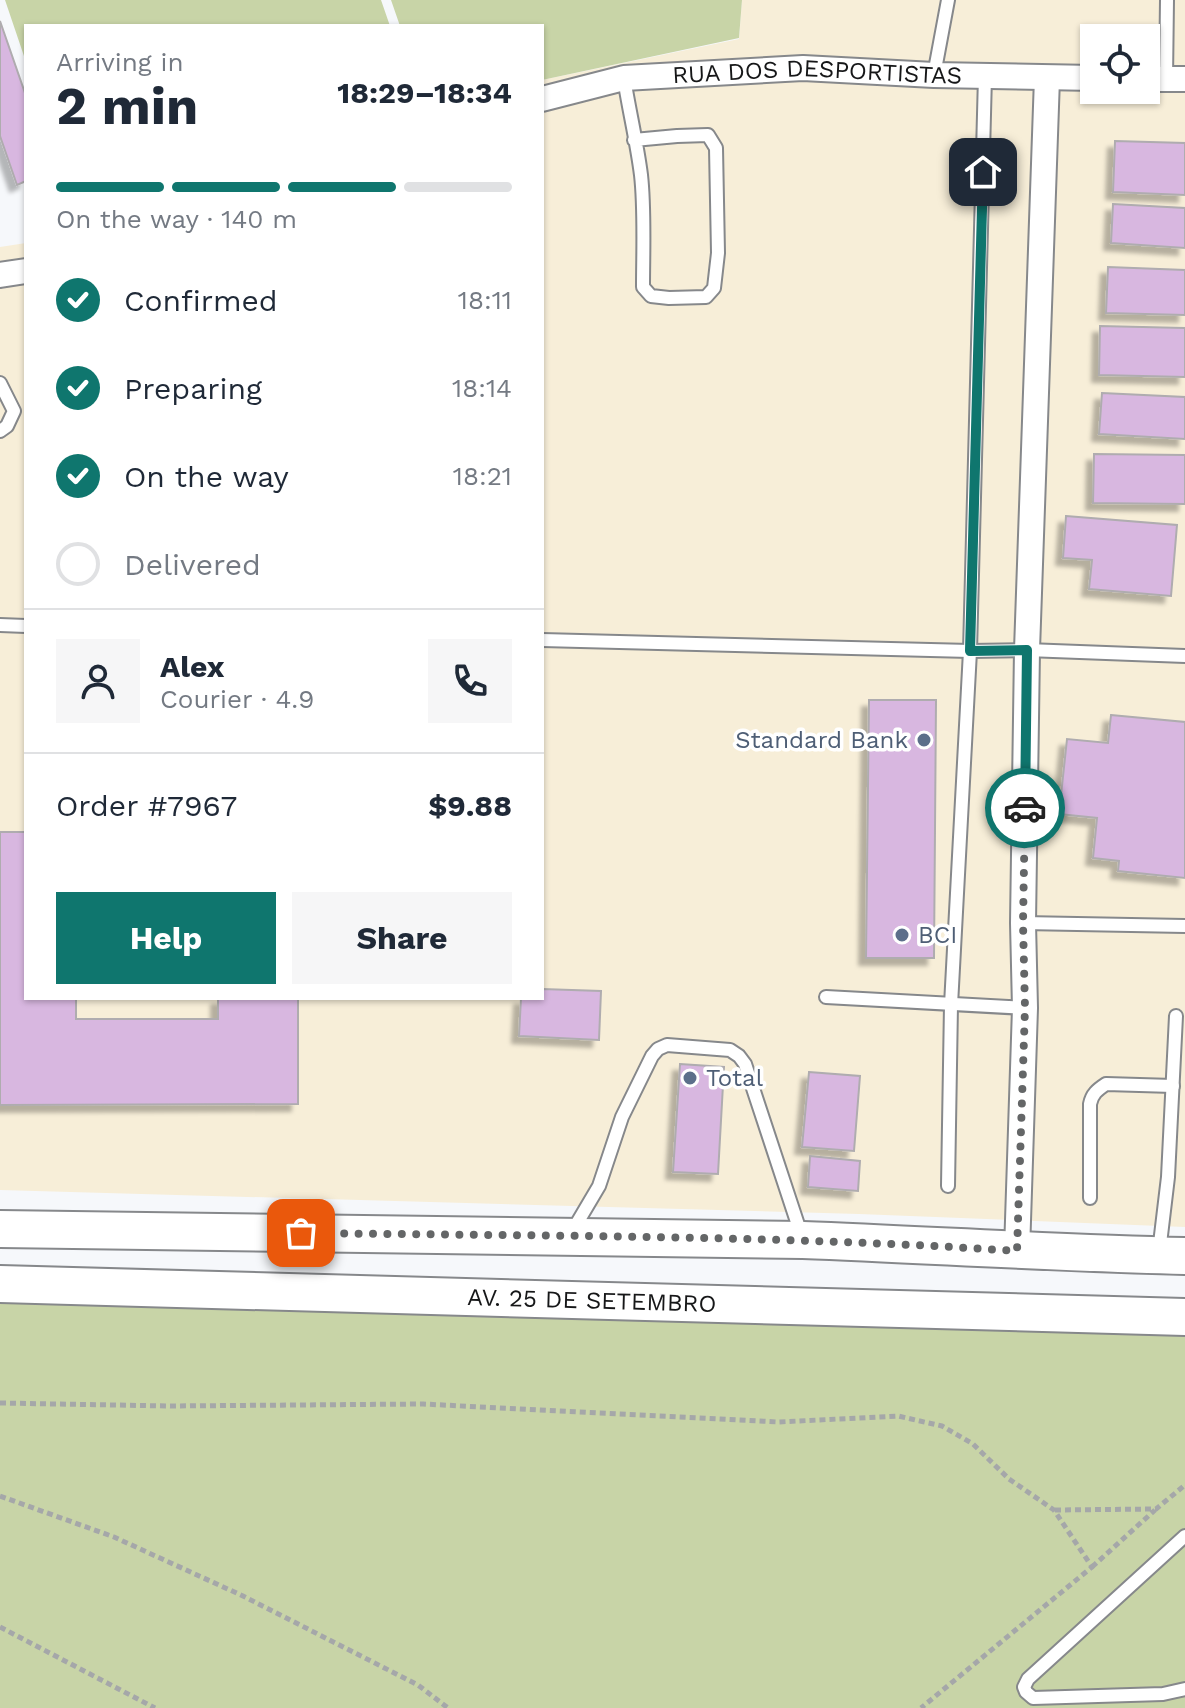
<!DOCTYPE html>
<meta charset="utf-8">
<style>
:root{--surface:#fff;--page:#f6f6f7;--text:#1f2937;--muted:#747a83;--line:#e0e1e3;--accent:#0f766e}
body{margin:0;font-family:"Work Sans",sans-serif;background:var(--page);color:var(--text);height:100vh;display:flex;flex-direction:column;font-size:30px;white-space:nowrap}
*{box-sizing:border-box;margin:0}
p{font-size:26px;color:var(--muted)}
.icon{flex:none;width:44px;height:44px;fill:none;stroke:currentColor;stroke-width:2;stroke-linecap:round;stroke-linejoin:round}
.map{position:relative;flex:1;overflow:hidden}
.panel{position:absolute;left:24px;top:24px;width:520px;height:976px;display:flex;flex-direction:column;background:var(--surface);border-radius:0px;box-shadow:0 2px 6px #0004}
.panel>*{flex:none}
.buttons{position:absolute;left:1080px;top:24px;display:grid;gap:16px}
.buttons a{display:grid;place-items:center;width:80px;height:80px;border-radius:0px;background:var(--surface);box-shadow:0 2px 6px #0004;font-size:40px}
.pin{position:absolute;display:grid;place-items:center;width:68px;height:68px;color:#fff;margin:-34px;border-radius:16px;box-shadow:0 4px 12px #0006}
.courier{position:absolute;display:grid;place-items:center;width:80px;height:80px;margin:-40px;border:6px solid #0f766e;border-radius:50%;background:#fff;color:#222;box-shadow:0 2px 10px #0007}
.summary em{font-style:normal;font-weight:700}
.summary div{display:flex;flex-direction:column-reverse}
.summary{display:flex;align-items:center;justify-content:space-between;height:136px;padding:0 32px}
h1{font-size:52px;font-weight:700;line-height:60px}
.bar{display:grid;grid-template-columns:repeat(4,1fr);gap:12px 8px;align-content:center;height:96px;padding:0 32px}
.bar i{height:10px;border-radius:6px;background:var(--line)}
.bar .on{background:var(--accent)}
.bar p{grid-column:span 4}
.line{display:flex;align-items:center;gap:20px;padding:0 32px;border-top:2px solid var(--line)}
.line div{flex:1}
.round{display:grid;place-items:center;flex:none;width:84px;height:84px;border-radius:0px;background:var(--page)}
ol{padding:0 32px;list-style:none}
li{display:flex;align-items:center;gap:24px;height:88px}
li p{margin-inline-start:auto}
li .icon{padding:8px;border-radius:50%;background:var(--accent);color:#fff;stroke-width:4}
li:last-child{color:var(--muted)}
li i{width:44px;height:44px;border:4px solid var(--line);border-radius:50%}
.button{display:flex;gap:16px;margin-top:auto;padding:16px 32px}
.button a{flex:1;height:92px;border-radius:0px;background:var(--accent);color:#fff;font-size:32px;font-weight:700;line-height:92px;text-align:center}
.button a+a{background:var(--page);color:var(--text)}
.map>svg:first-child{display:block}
.commercial{fill:#f7eed8;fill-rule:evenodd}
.green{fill:#c8d4a7}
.building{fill:#d8b7e0;stroke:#afacaf;stroke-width:2;filter:url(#shadow)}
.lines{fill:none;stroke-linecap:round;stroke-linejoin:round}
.service-casing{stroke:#86888b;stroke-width:16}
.minor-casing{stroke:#86888b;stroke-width:28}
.secondary-casing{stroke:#86888b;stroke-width:40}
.path{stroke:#a5a7a9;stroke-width:5;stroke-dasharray:6 4;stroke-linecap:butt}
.service{stroke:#fff;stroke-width:12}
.minor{stroke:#fff;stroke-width:24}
.secondary{stroke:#fff;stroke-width:36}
.done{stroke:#646667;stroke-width:8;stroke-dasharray:0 14.4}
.route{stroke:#0f766e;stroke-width:10}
.service-dot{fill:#5c6f8a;stroke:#fff;stroke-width:3}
.labels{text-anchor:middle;stroke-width:7;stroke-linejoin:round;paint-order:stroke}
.street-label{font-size:24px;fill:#161718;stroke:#fff}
.service-label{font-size:24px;fill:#4e5e75;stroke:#fff;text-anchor:start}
</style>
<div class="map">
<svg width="1185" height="1708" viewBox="0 0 1185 1708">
<defs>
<filter id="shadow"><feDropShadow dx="-7" dy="7" stdDeviation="2" flood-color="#0004"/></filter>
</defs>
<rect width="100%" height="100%" fill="#f6f8fb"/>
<path class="commercial" d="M742 0H1185V1227L859 1214 0 1190V247L26 243V998H542V80L739 39ZM1094 38H1146V90H1094Z"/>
<g class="green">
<polygon points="5,0 381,0 390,26 26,26 26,62"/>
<polygon points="391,0 742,0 739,38 542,80 542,26 400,26"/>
<polygon points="0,1301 1185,1327 1185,1708 0,1708"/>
</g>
<g class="building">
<polygon points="0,21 26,96 26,181 17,185 0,136"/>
<polygon points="1115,141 1185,143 1185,195 1113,192"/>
<polygon points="1113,204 1185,208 1185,248 1111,243"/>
<polygon points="1108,267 1185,270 1185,315 1106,313"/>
<polygon points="1100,326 1185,328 1185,377 1099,375"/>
<polygon points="1102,393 1185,397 1185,439 1099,434"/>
<polygon points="1094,454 1185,455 1185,504 1093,503"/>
<polygon points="1066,516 1177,525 1171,596 1089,589 1092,560 1063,558"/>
<polygon points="869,700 936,700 934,958 866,958"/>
<polygon points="1111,715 1185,722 1185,878 1118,871 1119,861 1093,858 1097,818 1059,814 1067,739 1108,743"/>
<polygon points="0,832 26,832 26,998 76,998 76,1019 218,1019 218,998 298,998 298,1104 0,1105"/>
<polygon points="542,989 601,991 599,1040 519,1036 521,998 542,998"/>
<polygon points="680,1064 724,1067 718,1174 673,1172"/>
<polygon points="809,1072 860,1076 854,1151 802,1147"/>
<polygon points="810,1156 860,1161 858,1191 808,1187"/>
</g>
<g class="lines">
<defs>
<g id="service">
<polyline points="934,75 948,0"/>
<path d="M624 78C629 110 637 143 641 175 645 210 643 252 643 287L651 296 669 298 706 297 714 288 718 253 716 148 708 135 677 136 634 140"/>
<polyline points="1166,79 1167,0"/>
<polyline points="0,383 14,411 7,426 0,431"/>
<polyline points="0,625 26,626"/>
<polyline points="542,640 970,651 1027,650 1185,656"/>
<polyline points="1023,923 1185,926"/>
<polyline points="826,997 1025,1008"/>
<polyline points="948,1186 951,1005 970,651 985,76"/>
<path d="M1090 1198V1104C1092 1094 1097 1090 1106 1084L1173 1086"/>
<polyline points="573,1230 599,1186 622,1117 652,1056 658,1049 667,1045 730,1050 739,1056 745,1064 802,1237"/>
<polyline points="1159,1252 1168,1177 1176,1016"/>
<polyline points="1185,1536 1028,1679 1024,1687 1026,1692 1033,1698 1163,1694 1185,1689"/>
</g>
<g id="minor">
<polyline points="1146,79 1185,79"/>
<path id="s1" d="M542 99 624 78 803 68 934 75 1094 78"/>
<polyline points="0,275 26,271"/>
<polyline points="1017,1251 1025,1008 1023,923 1027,650 1047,78"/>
</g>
<g id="secondary">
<path d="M0 1229 803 1240C931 1245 1058 1253 1185 1256"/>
<path id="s2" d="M0 1284 1185 1317"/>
</g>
</defs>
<use href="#service" class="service-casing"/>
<use href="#minor" class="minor-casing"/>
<use href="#secondary" class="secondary-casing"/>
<g class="path">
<polyline points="0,1403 170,1406 423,1404 778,1422 898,1416 942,1426 973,1444 1009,1479 1054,1510 1092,1567 921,1708"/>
<polyline points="0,1496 114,1537 243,1596 418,1685 448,1708"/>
<polyline points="1055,1510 1156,1509 1185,1485"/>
<polyline points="1092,1567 1155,1510"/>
<polyline points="0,1627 155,1708"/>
</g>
<use href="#service" class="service"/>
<use href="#minor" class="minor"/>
<use href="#secondary" class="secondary"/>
</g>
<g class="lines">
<path class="done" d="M301 1233C540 1236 779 1235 1017 1251L1025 1008 1023 923 1025 808"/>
<polyline class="route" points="983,172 970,651 1027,650 1025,808"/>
</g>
<g class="service-dot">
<circle cx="924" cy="740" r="8"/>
<circle cx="902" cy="935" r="8"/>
<circle cx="690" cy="1078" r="8"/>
</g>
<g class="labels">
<g class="street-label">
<text dy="8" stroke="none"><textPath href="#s1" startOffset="278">RUA DOS DESPORTISTAS</textPath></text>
<text dy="8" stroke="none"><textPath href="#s2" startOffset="592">AV. 25 DE SETEMBRO</textPath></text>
</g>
<g class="service-label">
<text x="908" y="748" text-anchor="end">Standard Bank</text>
<text x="918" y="943">BCI</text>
<text x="706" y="1086">Total</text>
</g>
</g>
</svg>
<div class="buttons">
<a><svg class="icon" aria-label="locate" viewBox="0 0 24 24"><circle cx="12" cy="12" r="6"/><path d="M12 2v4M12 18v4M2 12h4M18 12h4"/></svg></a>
</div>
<div class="pin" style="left:301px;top:1233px;background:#ea580c"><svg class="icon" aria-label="bag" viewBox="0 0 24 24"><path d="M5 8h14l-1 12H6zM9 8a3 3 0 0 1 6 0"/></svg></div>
<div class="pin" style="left:983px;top:172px;background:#1f2937"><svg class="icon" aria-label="home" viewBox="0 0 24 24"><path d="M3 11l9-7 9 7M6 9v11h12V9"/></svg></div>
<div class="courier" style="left:1025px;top:808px"><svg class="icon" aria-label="car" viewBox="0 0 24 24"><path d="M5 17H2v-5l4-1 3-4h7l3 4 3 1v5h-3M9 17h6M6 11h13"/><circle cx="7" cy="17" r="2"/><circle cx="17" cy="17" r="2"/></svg></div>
<section class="panel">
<div class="summary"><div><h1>2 min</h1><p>Arriving in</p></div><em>18:29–18:34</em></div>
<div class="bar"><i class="on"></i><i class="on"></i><i class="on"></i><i></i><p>On the way · 140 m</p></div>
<ol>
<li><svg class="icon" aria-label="check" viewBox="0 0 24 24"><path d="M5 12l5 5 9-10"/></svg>Confirmed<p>18:11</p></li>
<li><svg class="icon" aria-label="check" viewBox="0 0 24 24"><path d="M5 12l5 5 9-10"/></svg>Preparing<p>18:14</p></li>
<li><svg class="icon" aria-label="check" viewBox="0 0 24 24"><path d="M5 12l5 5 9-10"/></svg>On the way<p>18:21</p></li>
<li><i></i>Delivered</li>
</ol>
<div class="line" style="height:144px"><a class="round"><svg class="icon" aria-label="person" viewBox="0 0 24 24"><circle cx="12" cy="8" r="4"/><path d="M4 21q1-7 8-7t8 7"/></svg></a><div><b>Alex</b><p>Courier · 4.9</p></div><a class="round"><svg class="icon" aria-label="phone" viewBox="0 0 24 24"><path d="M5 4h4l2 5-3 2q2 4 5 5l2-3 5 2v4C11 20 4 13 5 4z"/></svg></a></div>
<div class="line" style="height:104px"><div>Order #7967</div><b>$9.88</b></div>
<div class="button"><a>Help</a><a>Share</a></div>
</section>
</div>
